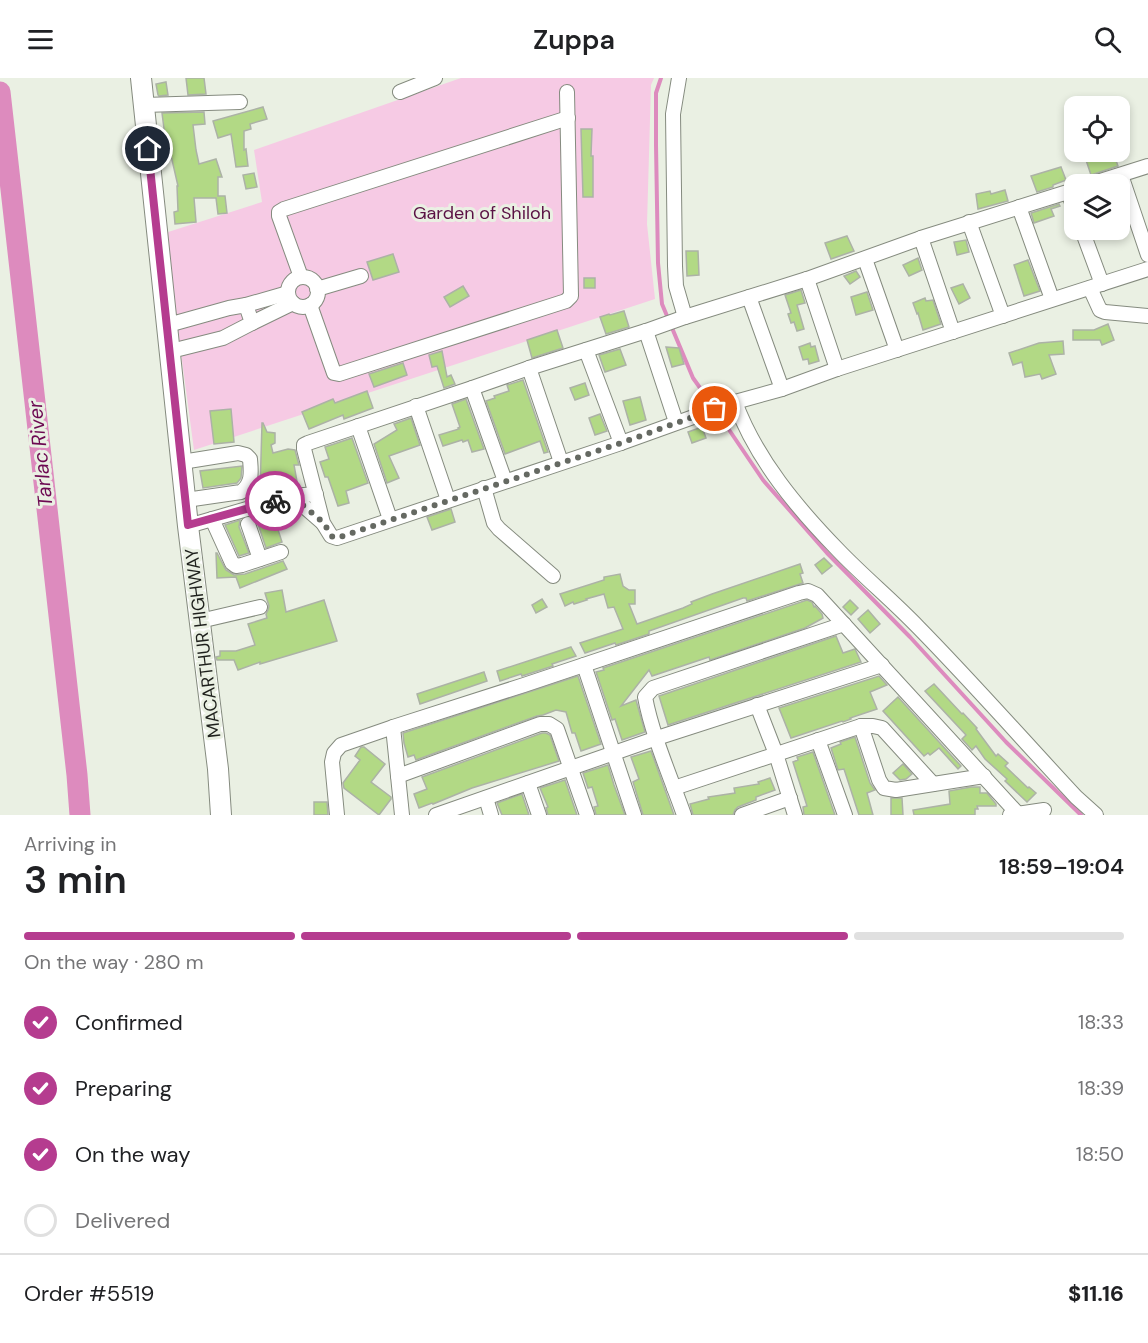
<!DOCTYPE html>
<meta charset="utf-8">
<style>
:root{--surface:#fff;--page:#f6f6f6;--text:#202124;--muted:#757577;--line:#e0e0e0;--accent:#b53c8f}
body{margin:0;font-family:"DM Sans",sans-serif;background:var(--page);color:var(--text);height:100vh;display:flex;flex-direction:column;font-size:22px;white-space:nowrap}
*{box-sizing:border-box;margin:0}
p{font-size:20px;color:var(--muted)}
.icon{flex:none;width:33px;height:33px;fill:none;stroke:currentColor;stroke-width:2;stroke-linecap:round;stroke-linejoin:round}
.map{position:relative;height:737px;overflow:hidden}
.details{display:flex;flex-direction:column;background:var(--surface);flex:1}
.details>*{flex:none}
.fabs{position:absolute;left:1064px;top:18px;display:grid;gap:12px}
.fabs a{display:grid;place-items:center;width:66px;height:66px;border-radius:12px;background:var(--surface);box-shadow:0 3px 9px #0003;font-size:30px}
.pin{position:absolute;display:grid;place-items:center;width:51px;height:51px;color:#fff;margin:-26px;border:3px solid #fff;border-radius:50%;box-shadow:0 2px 6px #0007}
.courier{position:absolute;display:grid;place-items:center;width:60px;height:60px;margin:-30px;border:4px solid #b53c8f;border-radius:50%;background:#fff;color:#222;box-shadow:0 2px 8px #0007}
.overview em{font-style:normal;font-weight:600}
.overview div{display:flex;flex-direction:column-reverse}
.overview{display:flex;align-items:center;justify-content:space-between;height:102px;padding:0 24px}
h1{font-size:39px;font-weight:600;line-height:45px}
.bar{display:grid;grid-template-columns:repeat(4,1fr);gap:9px 6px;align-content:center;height:72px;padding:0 24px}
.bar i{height:8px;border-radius:4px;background:var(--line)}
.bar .current{background:var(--accent)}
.bar p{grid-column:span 4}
.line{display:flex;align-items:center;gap:15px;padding:0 24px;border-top:2px solid var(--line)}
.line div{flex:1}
ol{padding:0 24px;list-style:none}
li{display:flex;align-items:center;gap:18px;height:66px}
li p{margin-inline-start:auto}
li .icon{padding:6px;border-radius:50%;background:var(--accent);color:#fff;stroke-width:4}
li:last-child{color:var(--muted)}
li i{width:33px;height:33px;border:3px solid var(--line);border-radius:50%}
header{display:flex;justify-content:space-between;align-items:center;height:78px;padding:0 24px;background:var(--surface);font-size:27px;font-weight:600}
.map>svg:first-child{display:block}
.green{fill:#f6cae4}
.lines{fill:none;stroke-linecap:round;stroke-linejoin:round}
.stream{stroke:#dd8bbe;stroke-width:4}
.river{stroke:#dd8bbe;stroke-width:21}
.building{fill:#b2d985;stroke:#acb2a6;stroke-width:1.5}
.minor-casing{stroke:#858b7f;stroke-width:16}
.highway-casing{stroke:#858b7f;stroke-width:22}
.minor{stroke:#fff;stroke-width:14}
.highway{stroke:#fff;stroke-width:20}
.done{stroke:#656962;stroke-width:6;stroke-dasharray:0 10.8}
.route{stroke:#b53c8f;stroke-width:8}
.labels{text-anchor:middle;stroke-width:6;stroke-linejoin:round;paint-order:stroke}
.park-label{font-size:18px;fill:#5a1144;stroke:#eaf0e3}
.street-label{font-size:18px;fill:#1e201c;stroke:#eaf0e3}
.water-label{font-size:20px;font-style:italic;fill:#6d0952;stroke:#eaf0e3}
</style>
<header><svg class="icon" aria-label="menu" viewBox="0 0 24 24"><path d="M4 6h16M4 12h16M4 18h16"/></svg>Zuppa<svg class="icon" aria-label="search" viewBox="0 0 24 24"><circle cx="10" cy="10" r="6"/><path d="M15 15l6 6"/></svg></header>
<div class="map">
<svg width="1148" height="737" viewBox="0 0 1148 737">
<rect width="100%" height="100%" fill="#eaf0e3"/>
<polygon class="green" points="461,0 654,0 651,7 647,146 655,221 194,372 165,155 262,124 254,72"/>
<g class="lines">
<g class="stream">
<polyline points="661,0 656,15 656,67 658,185 662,226 693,300 713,328"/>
<polyline points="717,334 763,402 827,475 910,559 1006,664 1081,737"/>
</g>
<polyline class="river" points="0,14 77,697 80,737"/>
</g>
<g class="building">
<polygon points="186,0 204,0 206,16 188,17"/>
<polygon points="166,4 168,17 159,18 158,17 156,6"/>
<polygon points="263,29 267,41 250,46 251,51 244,53 244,72 246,71 248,88 236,89 231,56 218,60 213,43"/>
<polygon points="204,34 205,46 193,47 196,72 199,86 216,81 222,99 218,99 218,118 225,118 227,135 218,136 216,120 194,120 196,144 175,146 174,134 178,133 177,108 178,108 170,73 167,74 162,35"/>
<polygon points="581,51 592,51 591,78 593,78 593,119 583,119"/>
<polygon points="1102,74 1113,74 1118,88 1091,97 1085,79"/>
<polygon points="1061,89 1066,102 1053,107 1053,109 1037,114 1031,98"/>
<polygon points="254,95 257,109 246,111 243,97"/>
<polygon points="1005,112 1008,123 978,131 976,116 990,113 991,116"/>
<polygon points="1059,126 1060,128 1051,131 1054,138 1034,145 1031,135"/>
<polygon points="847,158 854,173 831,181 825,165"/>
<polygon points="966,162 969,174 957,177 954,164"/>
<polygon points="686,173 698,173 699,197 687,198"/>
<polygon points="393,176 399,194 373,202 367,184"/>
<polygon points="918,180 922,192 909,198 903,187"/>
<polygon points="1028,182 1040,213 1024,218 1014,187"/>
<polygon points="856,193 860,199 850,206 844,198"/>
<rect x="584" y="200" width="11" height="10"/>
<polygon points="963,206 970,220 959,226 951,210"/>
<polygon points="463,208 469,218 450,229 444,219"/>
<polygon points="801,212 805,225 797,227 804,251 797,253 794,244 791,245 788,236 791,235 785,217"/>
<polygon points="867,214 873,232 856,237 851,219"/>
<polygon points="925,220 926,223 933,222 941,246 923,252 918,235 917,236 913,225"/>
<polygon points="624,233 629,249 606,256 600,239 609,236 610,237"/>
<polygon points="1108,246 1114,262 1102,267 1100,262 1073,262 1073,252 1094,252"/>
<polygon points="557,252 563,270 532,280 527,262"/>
<polygon points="1063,263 1064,276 1049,277 1056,296 1042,301 1040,296 1025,299 1022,284 1013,287 1009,275 1039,265"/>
<polygon points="810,265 811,269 815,268 819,283 809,286 808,281 803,282 799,269"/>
<polygon points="666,269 679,270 684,286 672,289"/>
<polygon points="620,271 626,287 605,294 599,277"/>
<polygon points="442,273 447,299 451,297 455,306 444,310 437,288 432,289 429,277"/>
<polygon points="403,285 407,297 374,309 369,296"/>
<polygon points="523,302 548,374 544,375 540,363 505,376 486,323 495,320 494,318 509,313 507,307"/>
<polygon points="585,305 589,317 575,322 570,310"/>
<polygon points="367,313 373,330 344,341 343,337 309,351 302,334 333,321 335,325"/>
<polygon points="640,319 646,342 630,347 623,323"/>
<polygon points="466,321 484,371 472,374 468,362 463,364 462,362 443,368 439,357 459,351 458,350 460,349 452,326"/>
<polygon points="231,331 234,364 214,366 210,333"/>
<polygon points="600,336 607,353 595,357 589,340"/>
<polygon points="411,340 420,367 389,378 399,400 387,405 374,366 397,352 394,346"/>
<polygon points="262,345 263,345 267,354 275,355 275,365 271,367 273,375 288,371 295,372 299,387 294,387 298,409 290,409 256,419 255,415 260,414"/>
<polygon points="702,349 706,360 692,365 688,354"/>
<polygon points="352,360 368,405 346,413 349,425 338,428 328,399 325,399 320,384 329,381 325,369"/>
<polygon points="242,388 241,400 237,405 203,410 200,393"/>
<polygon points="451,431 455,444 432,452 427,439"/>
<polygon points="272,433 282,464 266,470 257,443 253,439"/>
<polygon points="240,442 239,449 249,475 239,478 225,447"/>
<polygon points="216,475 217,475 226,492 234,497 245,496 283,483 287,491 240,510 236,499 217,500"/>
<polygon points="824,480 832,488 822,496 815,487"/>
<polygon points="800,486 803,495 800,496 803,505 747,523 746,520 743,520 649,553 649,556 616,567 615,565 585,575 580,565 623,551 614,529 608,530 604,516 586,521 587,522 574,526 573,524 565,528 560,516 604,502 604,499 620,496 623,508 629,512 635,512 635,526 629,526 637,546 683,530 692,526 691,524 712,516"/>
<polygon points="282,512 286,534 324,522 337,563 260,586 260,584 238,592 234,582 217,582 216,579 220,578 220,573 236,573 255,567 248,546 267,540 266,536 268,532 269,528 265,515"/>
<polygon points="542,521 547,529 536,535 532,527"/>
<polygon points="807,522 812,524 814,529 815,528 822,536 823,540 805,550 710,582 709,579 652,598 649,592 621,628 636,622 645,654 622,662 615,641 612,642 596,594 604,592 603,590"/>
<polygon points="850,522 858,530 851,537 843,529"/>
<polygon points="868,532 880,546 870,555 858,541"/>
<polygon points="836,558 843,575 855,571 861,584 668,647 659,618"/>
<polygon points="571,569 576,578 552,586 553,588 522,598 521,596 500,603 497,593"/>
<polygon points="484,594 487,603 420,626 417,616"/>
<polygon points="578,598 601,666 581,673 575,655 572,655 566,634 556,632 543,637 537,638 416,682 414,677 408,679 404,665 403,655"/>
<polygon points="879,598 887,607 870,614 877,631 850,640 851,641 843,644 842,643 791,660 779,630"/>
<polygon points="934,606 962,636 963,635 977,650 976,651 996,678 998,676 1008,685 1005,688 1028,710 1029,709 1036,715 1027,724 1005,703 1007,701 985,681 976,668 972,672 962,661 966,657 925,613"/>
<polygon points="898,619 961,688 958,691 939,670 930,677 928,675 924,678 883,633"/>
<polygon points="542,655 546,655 550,657 559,683 472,710 433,726 432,725 419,730 414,716 427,711 422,699"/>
<polygon points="855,659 870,705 875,712 867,715 873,737 859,737 844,691 838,692 831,670 841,666 840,664"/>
<polygon points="361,669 364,669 385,686 371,704 391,719 391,721 379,737 344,710 343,705 360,682 355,678"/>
<polygon points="651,673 654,681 674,737 643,737 633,704 639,701 631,679"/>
<polygon points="813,674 835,737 804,737 803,729 807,728 793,684 798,682 797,679"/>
<polygon points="903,686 912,696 906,701 900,702 893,695"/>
<polygon points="608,687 614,707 625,737 596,737 594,729 598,728 592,709 588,710 583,695"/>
<polygon points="770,700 775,712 756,719 756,722 738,729 735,732 733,737 693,737 690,726 709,721 708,719 735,715 734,710 759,706 758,704"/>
<polygon points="565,702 577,737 548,737 546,730 548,729 540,710"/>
<polygon points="971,709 980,709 980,715 987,715 996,726 996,728 977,728 978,731 975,731 975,737 914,737 913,732 950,726 949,713"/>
<polygon points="522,716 529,737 502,737 497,725"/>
<polygon points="891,720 902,720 903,737 891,737"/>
<polygon points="314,724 327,724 328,737 314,737"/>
</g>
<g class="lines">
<defs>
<g id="minor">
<polyline points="679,0 673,36 675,188 676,208 685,239"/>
<polyline points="400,14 435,0"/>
<polyline points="144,27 240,24"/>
<polyline points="1121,97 1148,177"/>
<polyline points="1091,106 1148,88"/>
<polyline points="1074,112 921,160 807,201 685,239 646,253 529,290 472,310 308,365 304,367 304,371 323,445 331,458 337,460 621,365 735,324 782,311 837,291 1148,191"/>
<polyline points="1068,114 1074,130"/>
<polyline points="1019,129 1052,221"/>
<polyline points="969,144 1003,238"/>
<polyline points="1082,152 1102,206"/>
<polyline points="921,160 953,254"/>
<polyline points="865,181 897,272"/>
<polyline points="301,199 279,138 279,134 284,131 568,40"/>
<circle cx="303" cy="214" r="15"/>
<polyline points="807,201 837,291"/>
<polyline points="1090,210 1100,232 1105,234 1148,238"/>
<polyline points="317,211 361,198"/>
<polyline points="749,219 782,311"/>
<polyline points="246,227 288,215"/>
<polyline points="310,227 334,295 339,296 566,223 571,218 567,14"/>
<polyline points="252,245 293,225"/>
<polyline points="168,247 229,230 246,227 252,245 223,260 171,273"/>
<polyline points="646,253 676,344"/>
<polyline points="586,272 621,365"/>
<polyline points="529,290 561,384"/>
<polyline points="472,310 505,403"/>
<path d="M735 324C756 381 797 430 839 473 864 499 892 522 918 549 972 604 1023 662 1076 719L1096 737"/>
<polyline points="416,328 448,422"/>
<polyline points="358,348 390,441"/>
<path d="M182 384 238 375 246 377 250 381C251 394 253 405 241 414L186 422"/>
<polyline points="484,410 494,445 499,451 553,498"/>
<polyline points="292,418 323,445"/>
<polyline points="212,441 232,485 236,488 242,487 281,474"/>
<polyline points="248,446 260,481"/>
<polyline points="188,448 292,418 316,416"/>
<polyline points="200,543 260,529"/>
<polyline points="584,587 634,737"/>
<polyline points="757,627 776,676 795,737"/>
<polyline points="861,648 879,702 884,710 896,712 984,698"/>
<polyline points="393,649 402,737"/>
<polyline points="818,662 845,737"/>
<polyline points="398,698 540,646 549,646 557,651 587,737"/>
<polyline points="528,705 539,737"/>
<polyline points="674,710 861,648 873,648 882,650 933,706"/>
<polyline points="486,720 491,737"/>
<polyline points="337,737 332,684 334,675 341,667 393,649 524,607 799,515 808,513 817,517 1018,736"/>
<polyline points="436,737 657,660 882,587"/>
<path d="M684 737C671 700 652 657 645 619L653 610 844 546"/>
<polyline points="742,737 790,720"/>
<polyline points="1010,737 1044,732"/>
</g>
<polyline id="highway" points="141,0 188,448 218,691 221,737"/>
</defs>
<use href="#minor" class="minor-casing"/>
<use href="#highway" class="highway-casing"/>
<use href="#minor" class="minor"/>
<use href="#highway" class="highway"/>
</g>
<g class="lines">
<polyline class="done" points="275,423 292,418 324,445 331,458 337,460 621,365 715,331"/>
<polyline class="route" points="148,71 188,447 275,423"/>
</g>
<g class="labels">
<g class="park-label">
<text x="482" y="141">Garden of Shiloh</text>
</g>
<g class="street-label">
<text transform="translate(203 565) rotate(-97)" y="6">MACARTHUR HIGHWAY</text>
</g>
<g class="water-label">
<text transform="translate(40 376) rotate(-96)" y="7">Tarlac River</text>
</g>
</g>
</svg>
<div class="fabs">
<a><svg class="icon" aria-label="locate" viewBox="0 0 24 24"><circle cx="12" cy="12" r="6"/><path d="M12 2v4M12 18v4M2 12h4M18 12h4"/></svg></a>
<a><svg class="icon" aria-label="layers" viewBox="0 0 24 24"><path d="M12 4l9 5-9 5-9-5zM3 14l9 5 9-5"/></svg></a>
</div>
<div class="pin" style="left:715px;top:331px;background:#ea580c"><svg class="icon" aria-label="bag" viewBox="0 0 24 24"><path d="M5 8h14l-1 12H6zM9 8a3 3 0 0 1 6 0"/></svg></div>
<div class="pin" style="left:148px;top:71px;background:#1f2937"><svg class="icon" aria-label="home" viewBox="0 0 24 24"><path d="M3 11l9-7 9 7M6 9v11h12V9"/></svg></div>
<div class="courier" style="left:275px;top:423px"><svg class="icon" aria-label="bike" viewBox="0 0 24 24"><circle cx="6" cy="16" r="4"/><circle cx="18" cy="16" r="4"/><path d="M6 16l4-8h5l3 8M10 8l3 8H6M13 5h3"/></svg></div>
</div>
<section class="details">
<div class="overview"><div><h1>3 min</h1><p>Arriving in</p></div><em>18:59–19:04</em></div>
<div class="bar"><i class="current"></i><i class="current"></i><i class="current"></i><i></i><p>On the way · 280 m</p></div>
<ol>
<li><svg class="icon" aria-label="check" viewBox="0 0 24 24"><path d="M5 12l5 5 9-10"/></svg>Confirmed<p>18:33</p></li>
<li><svg class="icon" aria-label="check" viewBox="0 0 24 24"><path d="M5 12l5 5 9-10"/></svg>Preparing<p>18:39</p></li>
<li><svg class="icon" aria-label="check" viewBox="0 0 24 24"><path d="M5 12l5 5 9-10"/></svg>On the way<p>18:50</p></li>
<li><i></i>Delivered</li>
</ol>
<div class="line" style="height:78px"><div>Order #5519</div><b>$11.16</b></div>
</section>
